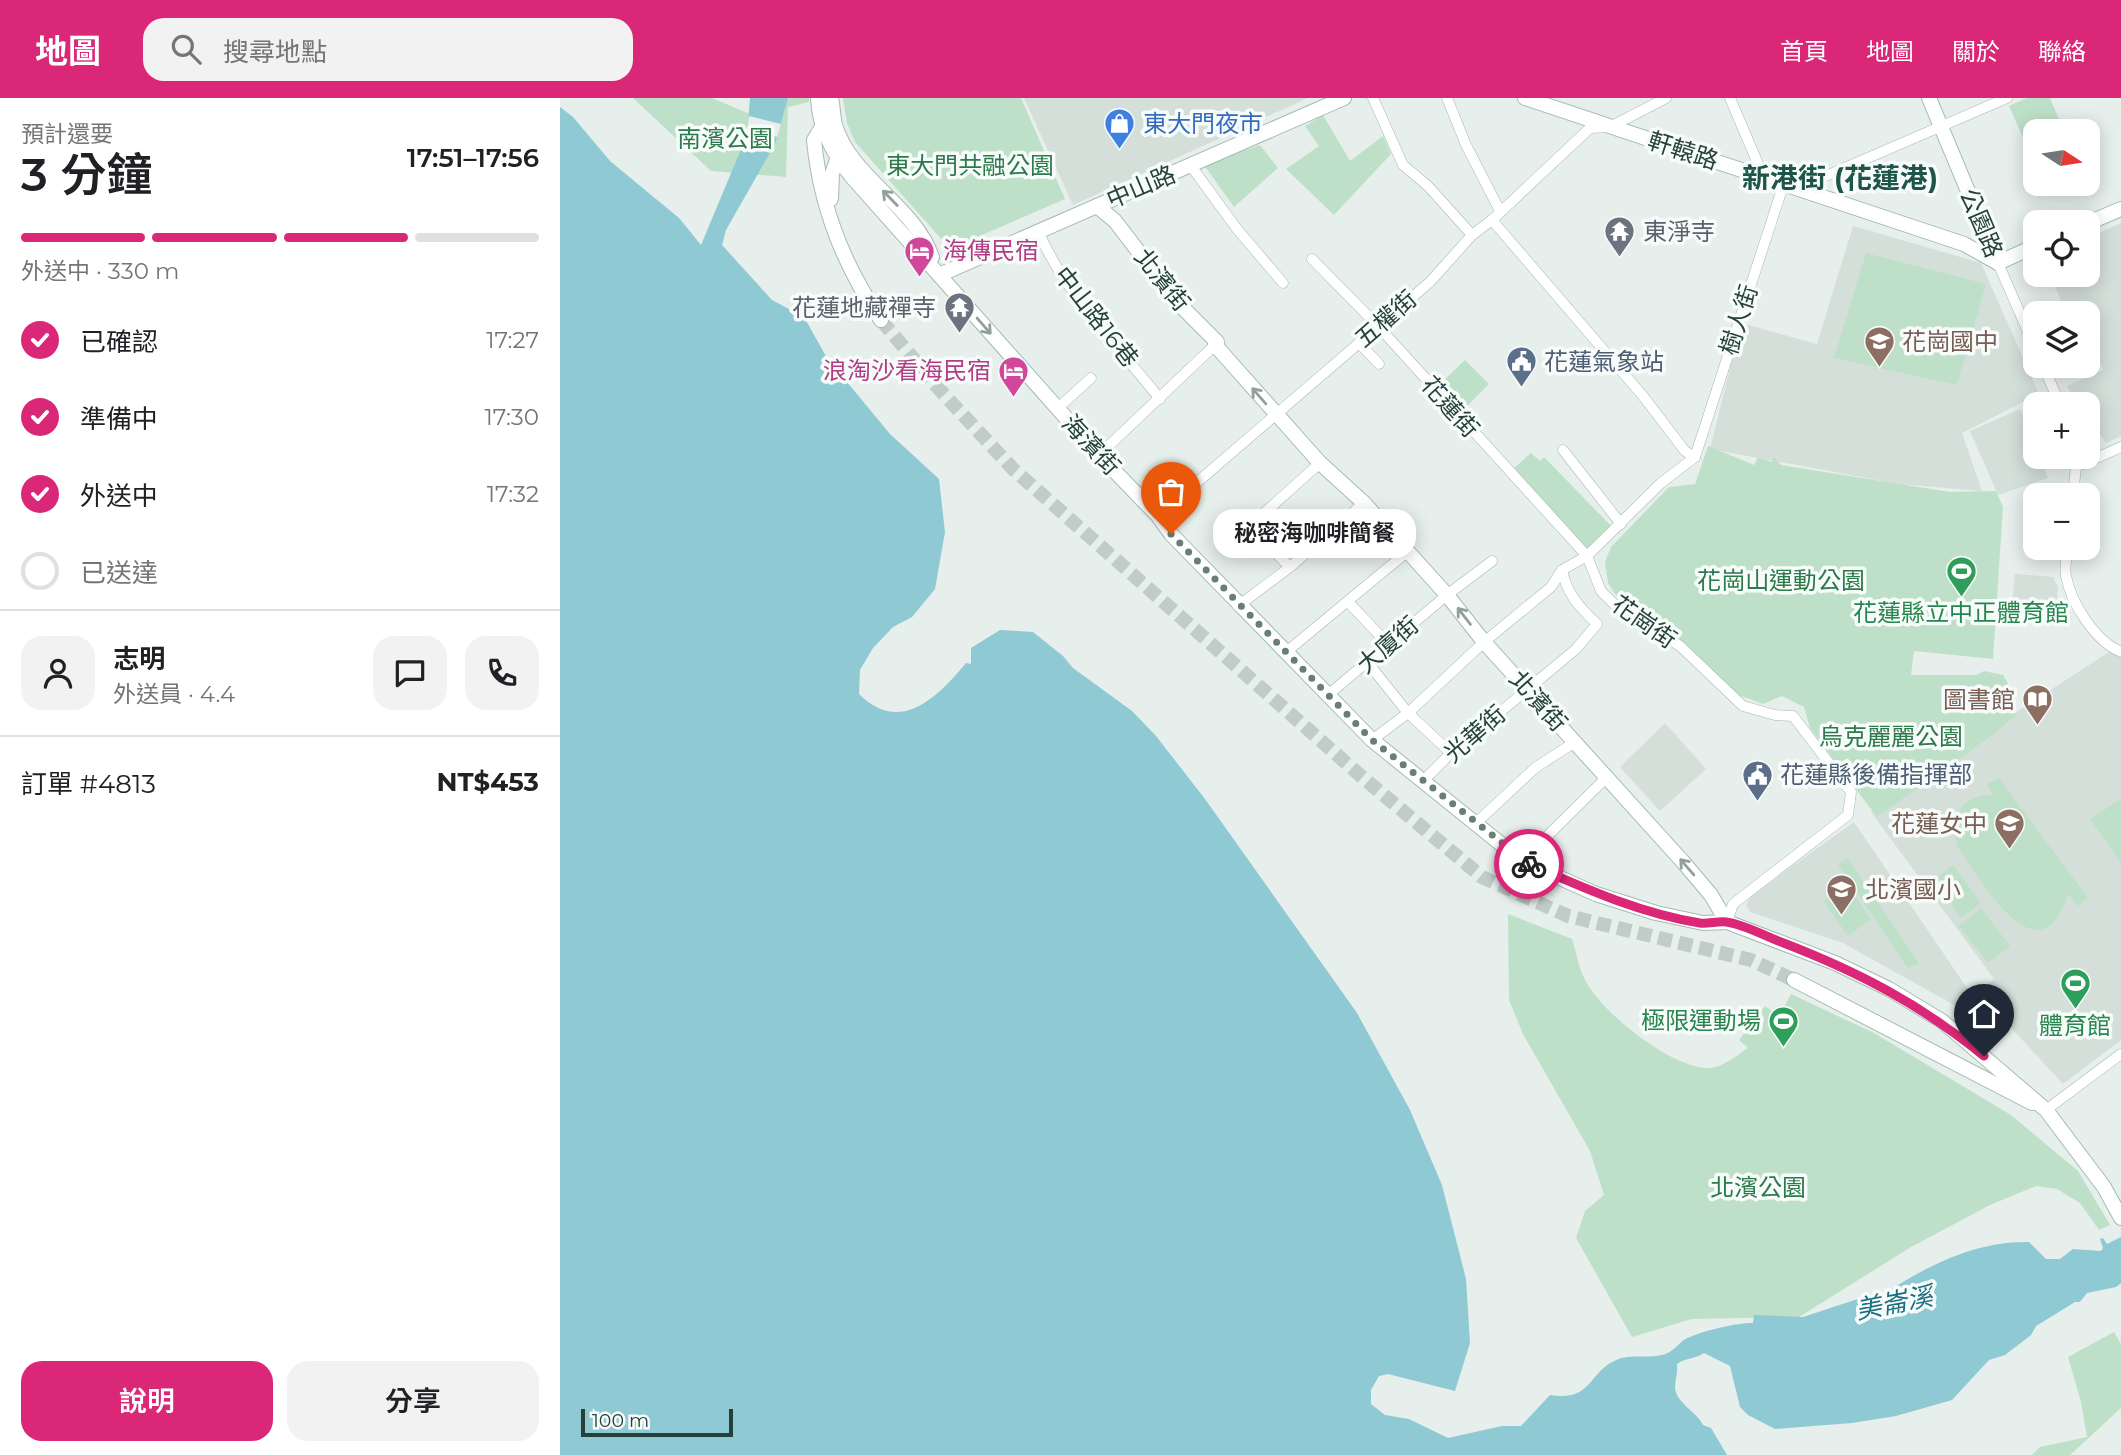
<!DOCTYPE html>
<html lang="zh-TW">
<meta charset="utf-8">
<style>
:root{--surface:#fff;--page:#f2f2f2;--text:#202124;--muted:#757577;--line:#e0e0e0;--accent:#db2777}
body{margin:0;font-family:Montserrat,"Noto Sans TC",sans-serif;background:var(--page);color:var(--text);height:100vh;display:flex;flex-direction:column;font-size:26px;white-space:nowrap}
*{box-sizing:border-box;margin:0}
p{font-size:23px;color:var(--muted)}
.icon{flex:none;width:38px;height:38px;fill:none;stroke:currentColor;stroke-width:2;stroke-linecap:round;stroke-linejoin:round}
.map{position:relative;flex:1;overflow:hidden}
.details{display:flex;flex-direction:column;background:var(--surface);width:560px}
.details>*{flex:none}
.needle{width:46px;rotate:102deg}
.buttons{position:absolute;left:1463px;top:21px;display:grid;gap:14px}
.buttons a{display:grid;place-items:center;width:77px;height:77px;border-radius:14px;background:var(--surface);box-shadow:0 4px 18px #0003;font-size:35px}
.scale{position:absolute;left:21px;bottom:18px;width:152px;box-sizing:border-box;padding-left:7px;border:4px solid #24423a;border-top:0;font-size:19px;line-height:24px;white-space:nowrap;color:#24423a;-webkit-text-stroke:5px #f7fbf9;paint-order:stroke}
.pin{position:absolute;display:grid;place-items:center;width:60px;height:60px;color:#fff;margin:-72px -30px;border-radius:50% 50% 50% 0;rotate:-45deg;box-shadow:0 0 7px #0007}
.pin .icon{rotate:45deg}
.courier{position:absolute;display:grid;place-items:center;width:70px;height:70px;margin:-35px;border:5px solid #db2777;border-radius:50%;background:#fff;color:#222;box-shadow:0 2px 9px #0007}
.bubble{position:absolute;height:49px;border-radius:21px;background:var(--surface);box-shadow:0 4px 18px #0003;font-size:23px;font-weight:600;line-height:49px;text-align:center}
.headline em{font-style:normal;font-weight:600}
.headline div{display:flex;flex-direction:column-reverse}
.headline{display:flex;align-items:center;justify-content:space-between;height:119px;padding:0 21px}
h1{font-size:46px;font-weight:600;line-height:52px}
.bar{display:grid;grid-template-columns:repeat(4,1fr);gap:10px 7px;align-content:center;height:84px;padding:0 21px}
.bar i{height:9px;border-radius:5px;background:var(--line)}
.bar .on{background:var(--accent)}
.bar p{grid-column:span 4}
.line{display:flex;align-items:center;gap:18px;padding:0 21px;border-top:2px solid var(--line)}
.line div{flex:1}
.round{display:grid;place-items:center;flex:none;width:74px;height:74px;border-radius:21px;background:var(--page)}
ol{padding:0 21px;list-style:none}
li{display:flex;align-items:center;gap:21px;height:77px}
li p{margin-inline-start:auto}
li .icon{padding:7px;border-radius:50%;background:var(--accent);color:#fff;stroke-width:4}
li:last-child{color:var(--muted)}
li i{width:38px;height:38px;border:4px solid var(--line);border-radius:50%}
.button{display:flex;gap:14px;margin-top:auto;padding:14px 21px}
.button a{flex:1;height:80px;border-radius:21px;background:var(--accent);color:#fff;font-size:28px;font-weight:600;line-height:80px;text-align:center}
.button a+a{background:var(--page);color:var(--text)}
header{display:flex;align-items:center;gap:42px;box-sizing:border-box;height:98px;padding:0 35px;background:var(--accent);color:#fff}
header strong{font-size:33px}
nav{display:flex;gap:38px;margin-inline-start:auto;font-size:24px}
.search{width:490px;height:63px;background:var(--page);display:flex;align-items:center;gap:18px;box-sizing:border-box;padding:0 24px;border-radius:21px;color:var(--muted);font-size:26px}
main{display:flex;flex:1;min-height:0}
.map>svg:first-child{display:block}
.built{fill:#d4dfda}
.green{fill:#bfe0c8}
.water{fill:#8ec9d4}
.pier{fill:#e6efeb}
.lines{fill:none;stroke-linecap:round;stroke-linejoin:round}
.secondary-tunnel{stroke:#bfccc8;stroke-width:14;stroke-dasharray:14 7;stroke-linecap:butt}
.street-casing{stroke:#a8b8b2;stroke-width:11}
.secondary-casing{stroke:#a4bbb3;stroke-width:16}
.street{stroke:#fff;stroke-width:10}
.secondary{stroke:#fff;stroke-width:14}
.oneway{stroke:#92a09c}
.done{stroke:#687f78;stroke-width:7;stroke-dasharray:0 12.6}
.route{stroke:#db2777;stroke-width:9}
.labels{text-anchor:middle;stroke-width:7;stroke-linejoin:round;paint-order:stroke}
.shop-label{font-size:24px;fill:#366cbe;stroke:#f7fbf9;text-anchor:start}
.park-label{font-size:24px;fill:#2d7a4b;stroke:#f7fbf9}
.street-label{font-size:24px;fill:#24423a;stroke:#f7fbf9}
.worship-label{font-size:24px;fill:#5b616d;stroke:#f7fbf9;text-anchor:start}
.hotel-label{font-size:24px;fill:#b23c85;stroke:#f7fbf9;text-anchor:start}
.education-label{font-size:24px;fill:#785e54;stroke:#f7fbf9;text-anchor:start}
.service-label{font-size:24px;fill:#4e5e75;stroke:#f7fbf9;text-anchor:start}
.leisure-label{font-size:24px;fill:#27864d;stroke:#f7fbf9}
.water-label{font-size:26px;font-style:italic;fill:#1c6f80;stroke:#f7fbf9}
.quarter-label{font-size:28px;font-weight:bold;fill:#1f5548;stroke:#f7fbf9}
</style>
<header>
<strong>地圖</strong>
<div class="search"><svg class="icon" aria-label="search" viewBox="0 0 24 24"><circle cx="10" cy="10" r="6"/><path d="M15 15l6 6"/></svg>搜尋地點</div>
<nav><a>首頁</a><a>地圖</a><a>關於</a><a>聯絡</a></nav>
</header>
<main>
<section class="details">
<div class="headline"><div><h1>3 分鐘</h1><p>預計還要</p></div><em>17:51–17:56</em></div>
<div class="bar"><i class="on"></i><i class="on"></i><i class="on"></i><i></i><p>外送中 · 330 m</p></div>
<ol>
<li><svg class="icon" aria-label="check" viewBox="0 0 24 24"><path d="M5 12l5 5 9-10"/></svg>已確認<p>17:27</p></li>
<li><svg class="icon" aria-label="check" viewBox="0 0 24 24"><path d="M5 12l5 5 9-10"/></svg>準備中<p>17:30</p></li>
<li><svg class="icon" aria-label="check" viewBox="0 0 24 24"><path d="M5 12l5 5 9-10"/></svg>外送中<p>17:32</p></li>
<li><i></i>已送達</li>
</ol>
<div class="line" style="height:126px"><a class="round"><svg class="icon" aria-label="person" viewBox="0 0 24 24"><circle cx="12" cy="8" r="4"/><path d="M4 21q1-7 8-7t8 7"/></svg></a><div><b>志明</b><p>外送員 · 4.4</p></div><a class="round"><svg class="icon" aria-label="chat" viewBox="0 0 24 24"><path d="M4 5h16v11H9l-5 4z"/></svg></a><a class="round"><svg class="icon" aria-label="phone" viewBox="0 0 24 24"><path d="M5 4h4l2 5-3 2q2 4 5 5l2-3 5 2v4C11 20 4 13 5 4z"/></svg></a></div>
<div class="line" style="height:91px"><div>訂單 #4813</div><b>NT$453</b></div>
<div class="button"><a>說明</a><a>分享</a></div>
</section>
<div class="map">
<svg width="1561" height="1357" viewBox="0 0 1561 1357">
<rect width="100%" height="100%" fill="#e6efeb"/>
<g class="built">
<polygon points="464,0 748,0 513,107"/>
<polygon points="1561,125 1561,338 1546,345 1540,336 1530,340 1528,306 1516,306 1507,288 1543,272 1528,236 1528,215 1492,215 1490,211 1502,206 1491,177 1528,177 1528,140"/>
<polygon points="1293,128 1421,165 1479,296 1402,335 1422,393 1339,386 1150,351 1181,225 1257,246"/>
<polygon points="1460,311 1475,347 1475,359 1480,359 1488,380 1438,397 1410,333"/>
<polygon points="1455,476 1493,479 1498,489 1496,510 1452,506"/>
<polygon points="1552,552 1561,556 1561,942 1503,986 1418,894 1434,881 1311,714 1366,673"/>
<polygon points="1105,625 1146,671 1100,713 1060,669"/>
<polygon points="1294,724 1409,893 1394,907 1283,845 1190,814 1186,807 1191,798"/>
</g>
<g class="green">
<polygon points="73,0 152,0 190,16 193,0 249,0 249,4 228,9 226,79 151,73"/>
<polygon points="283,0 461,0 505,101 399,147 384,144 295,44 287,25"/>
<polygon points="1467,0 1490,0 1504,33 1475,33 1475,67 1449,8"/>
<polygon points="763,17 790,63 823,38 831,56 774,117 726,71 759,48 745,28"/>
<polygon points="700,47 718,70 674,109 644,67"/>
<polygon points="1306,155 1426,186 1397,287 1274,260"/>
<polygon points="905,262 929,286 904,311 880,286"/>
<polygon points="1148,348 1194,367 1198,359 1212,364 1214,359 1221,367 1390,394 1436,393 1443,409 1433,561 1354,553 1351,577 1416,577 1424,573 1443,577 1452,592 1444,600 1457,616 1434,636 1317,719 1250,630 1244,609 1222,598 1203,606 1176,596 1099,525 1057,499 1048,485 1045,464 1051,449 1109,389 1135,386"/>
<polygon points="971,355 980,363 984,359 1051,428 1027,451 953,371"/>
<path d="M1439 680 1528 800 1518 808 1508 796C1479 885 1423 785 1398 750 1389 722 1400 696 1433 697L1427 686Z"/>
<polygon points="1561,701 1561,764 1530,721"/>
<polygon points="1287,760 1359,865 1348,870 1278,767"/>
<polygon points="1393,767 1421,805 1401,820 1373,783"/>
<polygon points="1287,786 1311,821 1288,838 1263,803"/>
<polygon points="1421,810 1450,848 1428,865 1399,828"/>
<path d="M948 816 1012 841C1016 854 1019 870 1025 882 1041 914 1113 972 1150 970 1163 969 1178 957 1188 950L1179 942 1205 908 1219 918 1231 896 1314 935 1451 1017 1518 1073 1550 1127 1539 1132 1520 1105 1497 1091 1476 1088 1430 1107 1351 1149 1239 1219 1132 1221 1072 1239 1016 1140 1025 1113 1044 1097 1030 1053 963 936 949 902Z"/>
<polygon points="1554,1234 1561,1246 1561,1310 1510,1357 1472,1357 1480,1349 1527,1339 1521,1304 1508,1259"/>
</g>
<path class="water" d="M190 0H228L215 46 166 132 162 147 212 202 244 219 267 260 330 336 379 381 385 434 375 491 352 519 333 529 313 550 300 572 299 596C340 637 377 600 406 565L411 566V550L440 532 473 534 503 558 513 570 572 613 596 638 645 701 797 915 850 1012 882 1087 906 1181 910 1245 895 1293 828 1276 819 1278 811 1292V1306L825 1317 849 1321 888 1340 942 1328H961L990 1297C1031 1304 1028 1276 1054 1263 1070 1255 1086 1261 1102 1257 1112 1255 1117 1247 1124 1242 1136 1234 1179 1224 1193 1225L1194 1217 1243 1219 1313 1196 1320 1198C1366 1169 1413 1143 1469 1144L1486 1161H1500L1513 1151 1541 1153 1543 1150 1540 1141 1543 1140 1547 1146 1561 1139V1185L1556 1189 1527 1195 1520 1204H1515L1476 1228 1471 1237 1445 1257 1429 1262 1392 1302 1336 1318 1292 1325 1215 1331 1188 1317 1180 1309 1170 1268 1144 1255C1135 1261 1125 1260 1117 1266 1118 1275 1115 1282 1115 1290 1116 1305 1137 1314 1143 1327L1151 1330 1167 1357H0V9L13 19 50 63 119 120 141 147 182 49V40L187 37Z"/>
<polygon class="pier" points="189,18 221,26 217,39 187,32"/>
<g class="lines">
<polyline class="secondary-tunnel" points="321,222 379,291 453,371 802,679 922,779 1008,818 1191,862 1234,882"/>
<defs>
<g id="street">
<polyline points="813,0 843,67 868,88 912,137"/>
<polyline points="887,0 906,47 940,113"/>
<polyline points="1170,0 1204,80"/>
<polyline points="631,68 677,131 723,185"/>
<polyline points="1238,90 1447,0"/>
<polyline points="932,122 1083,298 1125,353 1135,359"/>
<path d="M478 133C506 197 557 247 600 301"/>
<polyline points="752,161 817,227 1027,458 1041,493 1054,506 1120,548 1183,608 1215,617 1233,618 1291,694 1288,717 1173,806 1167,824"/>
<polyline points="1438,165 1475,250"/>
<polyline points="799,245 819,266"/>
<polyline points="1483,268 1500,306"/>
<polyline points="497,311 531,280"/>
<polyline points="1003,352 1061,426"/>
<polyline points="539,357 655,247"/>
<polyline points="1135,359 1224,85"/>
<polyline points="1513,397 1516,369 1561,349"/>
<polyline points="598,418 870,184 912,137 932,122 1030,30 1050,29 1106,0"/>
<polyline points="693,425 760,365"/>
<polyline points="694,434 730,469"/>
<path d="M1508 450C1507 458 1504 469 1506 478 1511 505 1535 543 1561 554"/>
<polyline points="789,505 828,546"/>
<polyline points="678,508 730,469 804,405"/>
<polyline points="725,555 847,454"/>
<polyline points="808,565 848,615 891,655"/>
<polyline points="769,596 887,497 932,463"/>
<polyline points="812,642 848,615 924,544 991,489 1002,472 1027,458 1101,385 1135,359"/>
<path d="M863 683 891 655 1016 551 1037 526C1019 509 1007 496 1002 472"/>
<polyline points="915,726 975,670 1015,644"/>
<polyline points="962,763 1047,679"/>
<polyline points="1486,1012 1561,956"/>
</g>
<g id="secondary">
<path d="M258 0C259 30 273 56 292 79L539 357 598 418 611 436 812 642 962 763 1036 796 1096 815 1143 825 1167 824"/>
<path d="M271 0C273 9 273 19 275 27 291 80 354 107 372 159"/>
<polyline points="965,0 1404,146 1438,165"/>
<polyline points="1369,0 1438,165"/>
<path d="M262 29 254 42C260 107 284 168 321 222"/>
<polyline points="271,101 272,76 279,56"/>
<polyline points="537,108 555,123 617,204 657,244 655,247 760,365 804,405 887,497 924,544 1124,765 1151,797 1167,824 1275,865 1329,891 1382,923 1486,1012 1544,1089 1561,1120"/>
<polyline points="1528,125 1561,111"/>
<polyline points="1438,165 1475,148"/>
<polyline points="379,177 784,0"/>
<polyline points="1234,882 1472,1005"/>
</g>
</defs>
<use href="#street" class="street-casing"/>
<use href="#secondary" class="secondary-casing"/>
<use href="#street" class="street"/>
<use href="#secondary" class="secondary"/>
</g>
<defs><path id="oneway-shaft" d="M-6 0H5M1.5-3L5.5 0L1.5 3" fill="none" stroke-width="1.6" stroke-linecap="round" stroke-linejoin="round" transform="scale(1.75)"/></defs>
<g class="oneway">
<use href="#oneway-shaft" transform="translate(330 100) rotate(-134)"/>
<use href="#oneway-shaft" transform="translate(424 228) rotate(49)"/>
<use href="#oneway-shaft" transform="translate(699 298) rotate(-131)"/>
<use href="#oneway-shaft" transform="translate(904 518) rotate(-128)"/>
<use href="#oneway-shaft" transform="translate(1127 769) rotate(-131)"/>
</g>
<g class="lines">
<polyline class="done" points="611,436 812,642 969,766"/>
<path class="route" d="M969 766C1024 790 1079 815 1140 825 1148 826 1158 823 1166 824 1184 826 1204 838 1221 844 1299 874 1360 906 1424 958"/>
</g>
<defs>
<symbol id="shop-pin" viewBox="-11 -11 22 30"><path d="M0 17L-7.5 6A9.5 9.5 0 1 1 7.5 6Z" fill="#3f7fe0" stroke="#f7fbf9"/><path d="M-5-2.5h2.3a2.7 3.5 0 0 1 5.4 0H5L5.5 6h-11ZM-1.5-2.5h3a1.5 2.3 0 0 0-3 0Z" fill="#fff"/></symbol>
<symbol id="temple-pin" viewBox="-11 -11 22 30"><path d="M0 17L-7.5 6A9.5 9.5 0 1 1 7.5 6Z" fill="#6b7280" stroke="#f7fbf9"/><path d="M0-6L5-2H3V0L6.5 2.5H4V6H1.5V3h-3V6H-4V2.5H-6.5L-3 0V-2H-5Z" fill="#fff"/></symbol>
<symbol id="hotel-pin" viewBox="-11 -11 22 30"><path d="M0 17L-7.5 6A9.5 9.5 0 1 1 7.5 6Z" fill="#d1479c" stroke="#f7fbf9"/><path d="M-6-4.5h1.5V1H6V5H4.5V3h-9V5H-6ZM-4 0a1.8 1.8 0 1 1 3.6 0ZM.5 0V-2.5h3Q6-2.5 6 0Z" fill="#fff"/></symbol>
<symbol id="school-pin" viewBox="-11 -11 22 30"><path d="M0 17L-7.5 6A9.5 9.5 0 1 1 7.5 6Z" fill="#8d6e63" stroke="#f7fbf9"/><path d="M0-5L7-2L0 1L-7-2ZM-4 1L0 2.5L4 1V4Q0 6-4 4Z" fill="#fff"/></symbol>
<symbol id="civic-pin" viewBox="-11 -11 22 30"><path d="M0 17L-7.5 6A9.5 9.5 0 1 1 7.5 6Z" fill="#5c6f8a" stroke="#f7fbf9"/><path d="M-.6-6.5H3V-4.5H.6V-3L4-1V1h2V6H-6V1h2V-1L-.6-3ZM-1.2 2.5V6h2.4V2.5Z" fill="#fff"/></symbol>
<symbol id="stadium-pin" viewBox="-11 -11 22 30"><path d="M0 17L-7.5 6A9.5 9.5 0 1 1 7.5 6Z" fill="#2e9e5b" stroke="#f7fbf9"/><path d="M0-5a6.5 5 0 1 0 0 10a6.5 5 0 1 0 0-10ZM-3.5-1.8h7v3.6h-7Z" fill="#fff"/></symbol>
<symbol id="library-pin" viewBox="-11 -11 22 30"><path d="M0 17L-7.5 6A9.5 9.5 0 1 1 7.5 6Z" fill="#8d6e63" stroke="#f7fbf9"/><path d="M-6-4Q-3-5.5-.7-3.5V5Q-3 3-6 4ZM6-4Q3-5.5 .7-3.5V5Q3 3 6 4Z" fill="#fff"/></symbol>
</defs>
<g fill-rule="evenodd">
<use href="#shop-pin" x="542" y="8" width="35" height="47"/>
<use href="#temple-pin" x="1042" y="116" width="35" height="47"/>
<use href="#hotel-pin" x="342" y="136" width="35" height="47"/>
<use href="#temple-pin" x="382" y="192" width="35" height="47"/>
<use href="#school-pin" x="1302" y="226" width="35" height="47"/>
<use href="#civic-pin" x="944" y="246" width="35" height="47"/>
<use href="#hotel-pin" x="436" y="256" width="35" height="47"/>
<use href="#stadium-pin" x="1384" y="456" width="35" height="47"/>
<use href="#library-pin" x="1460" y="584" width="35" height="47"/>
<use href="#civic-pin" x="1180" y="660" width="35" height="47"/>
<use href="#school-pin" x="1432" y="708" width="35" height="47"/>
<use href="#school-pin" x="1264" y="774" width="35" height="47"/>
<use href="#stadium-pin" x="1498" y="868" width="35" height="47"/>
<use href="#stadium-pin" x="1206" y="906" width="35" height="47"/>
</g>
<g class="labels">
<g class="shop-label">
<text x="583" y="34">東大門夜市</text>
</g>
<g class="park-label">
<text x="165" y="49">南濱公園</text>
<text x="410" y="76">東大門共融公園</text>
<text x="1221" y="491">花崗山運動公園</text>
<text x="1331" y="647">烏克麗麗公園</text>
<text x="1198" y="1098">北濱公園</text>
</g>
<g class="street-label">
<text transform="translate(1123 53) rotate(18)" y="8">軒轅路</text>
<text transform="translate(581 89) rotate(-23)" y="8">中山路</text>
<text transform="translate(1421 125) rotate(67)" y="8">公園路</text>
<text transform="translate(602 182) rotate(51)" y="8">北濱街</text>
<text transform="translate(536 219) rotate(52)" y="8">中山路16巷</text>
<text transform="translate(826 221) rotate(-41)" y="8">五權街</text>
<text transform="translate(1179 222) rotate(-72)" y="8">樹人街</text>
<text transform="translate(890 309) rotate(48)" y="8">花蓮街</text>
<text transform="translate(531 347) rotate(47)" y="8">海濱街</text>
<text transform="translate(1084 524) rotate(35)" y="8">花崗街</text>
<text transform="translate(828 547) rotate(-41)" y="8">大廈街</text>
<text transform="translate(978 603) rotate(48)" y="8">北濱街</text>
<text transform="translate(915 636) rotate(-41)" y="8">光華街</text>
</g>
<g class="worship-label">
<text x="1083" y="142">東淨寺</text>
<text x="376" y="218" text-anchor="end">花蓮地藏禪寺</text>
</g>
<g class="hotel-label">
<text x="383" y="161">海傳民宿</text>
<text x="431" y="281" text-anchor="end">浪淘沙看海民宿</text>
</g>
<g class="education-label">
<text x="1342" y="252">花崗國中</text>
<text x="1455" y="610" text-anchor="end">圖書館</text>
<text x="1427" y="734" text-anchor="end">花蓮女中</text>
<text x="1305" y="800">北濱國小</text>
</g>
<g class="service-label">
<text x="984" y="272">花蓮氣象站</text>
<text x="1220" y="685">花蓮縣後備指揮部</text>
</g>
<g class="leisure-label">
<text x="1401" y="523">花蓮縣立中正體育館</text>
<text x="1201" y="931" text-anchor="end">極限運動場</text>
<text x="1515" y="936">體育館</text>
</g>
<g class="water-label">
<text transform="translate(1334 1205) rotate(-11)" y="9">美崙溪</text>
</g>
<g class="quarter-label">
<text x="1280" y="90">新港街 (花蓮港)</text>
</g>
</g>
</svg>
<div class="buttons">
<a><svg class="needle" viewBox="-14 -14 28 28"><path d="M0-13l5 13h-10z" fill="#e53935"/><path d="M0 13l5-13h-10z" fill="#757577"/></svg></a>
<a><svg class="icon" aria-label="locate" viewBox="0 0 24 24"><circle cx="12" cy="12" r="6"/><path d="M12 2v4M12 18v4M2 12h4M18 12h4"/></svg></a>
<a><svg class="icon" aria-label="layers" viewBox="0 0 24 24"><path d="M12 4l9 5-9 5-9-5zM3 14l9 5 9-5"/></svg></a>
<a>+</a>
<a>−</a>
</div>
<div class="scale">100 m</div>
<div class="pin" style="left:611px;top:436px;background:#ea580c"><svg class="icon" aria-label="bag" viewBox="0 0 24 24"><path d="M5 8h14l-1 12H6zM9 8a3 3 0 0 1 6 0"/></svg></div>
<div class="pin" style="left:1424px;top:958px;background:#1f2937"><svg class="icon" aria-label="home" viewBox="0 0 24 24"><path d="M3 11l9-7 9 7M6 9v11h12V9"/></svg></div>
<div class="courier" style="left:969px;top:766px"><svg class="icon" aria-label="bike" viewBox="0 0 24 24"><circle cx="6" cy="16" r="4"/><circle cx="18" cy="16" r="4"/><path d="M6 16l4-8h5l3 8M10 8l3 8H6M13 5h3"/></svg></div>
<div class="bubble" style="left:653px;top:411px;width:203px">秘密海咖啡簡餐</div>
</div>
</main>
